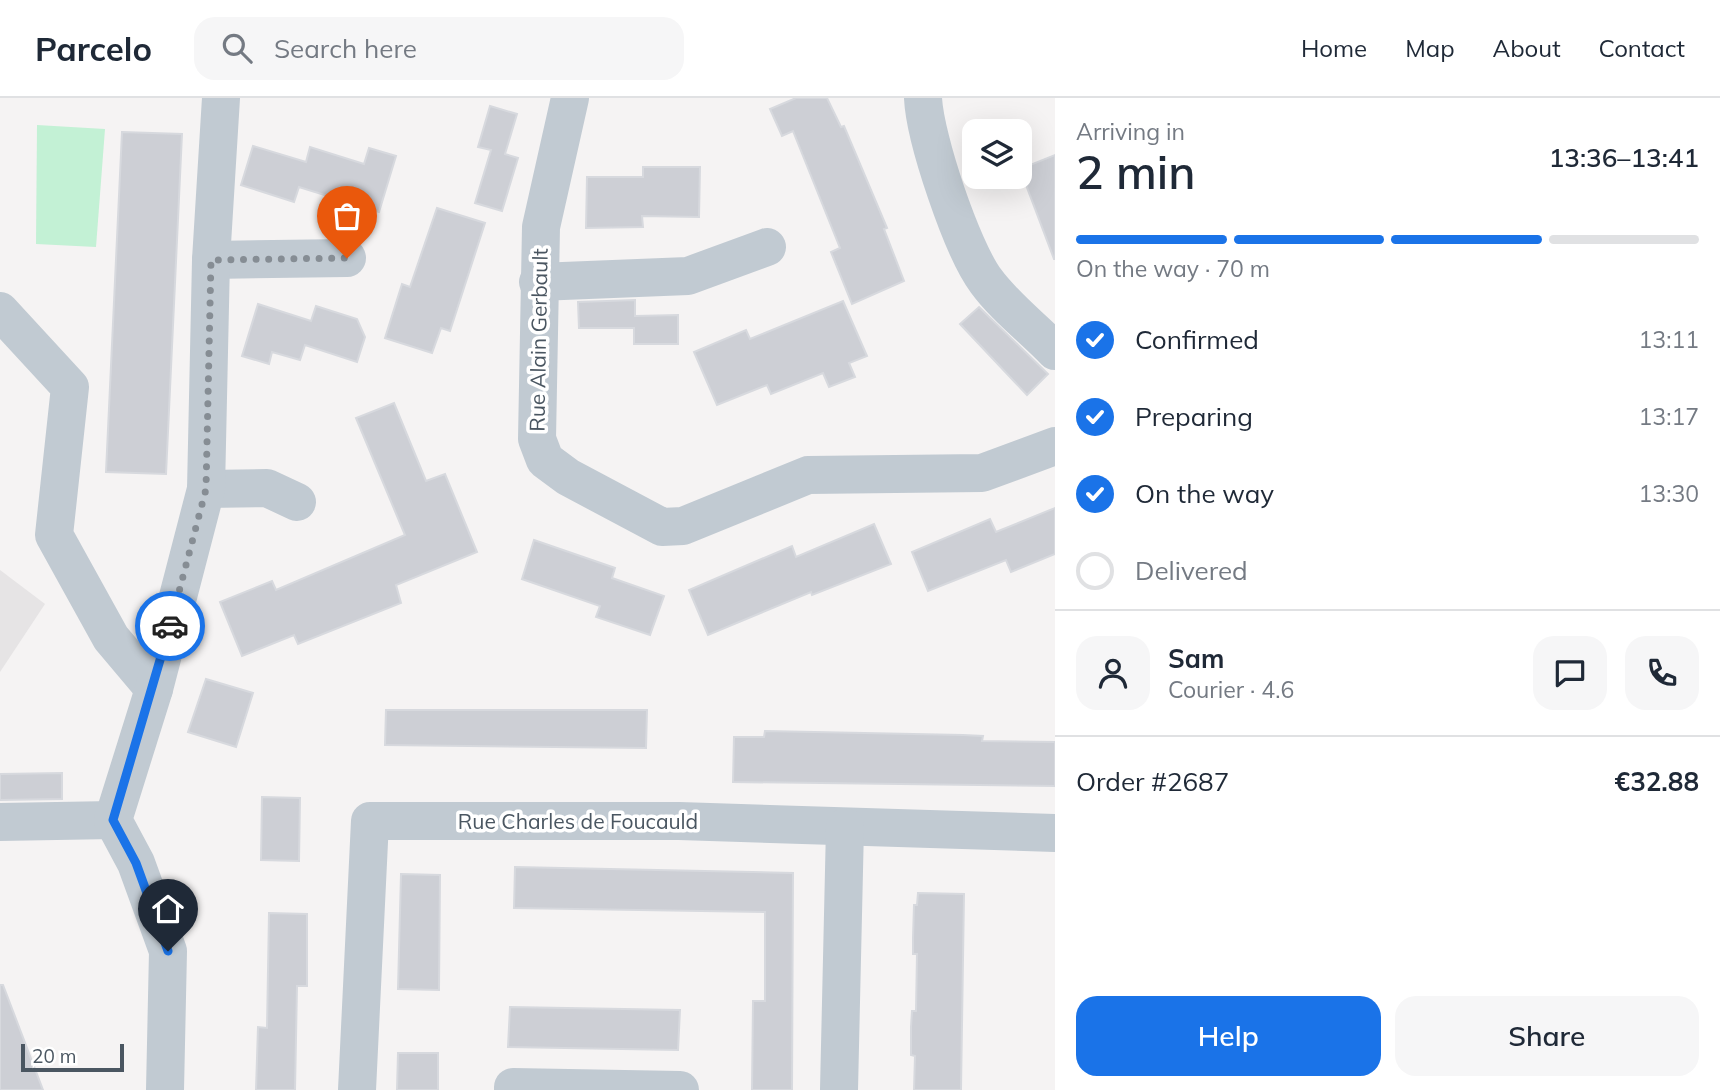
<!DOCTYPE html>
<meta charset="utf-8">
<style>
:root{--surface:#fff;--page:#f6f6f7;--text:#1f2937;--muted:#747a83;--line:#e0e1e3;--accent:#1a73e8}
body{margin:0;font-family:Mulish,sans-serif;background:var(--page);color:var(--text);height:100vh;display:flex;flex-direction:column;font-size:26px;white-space:nowrap}
*{box-sizing:border-box;margin:0}
p{font-size:23px;color:var(--muted)}
.icon{flex:none;width:38px;height:38px;fill:none;stroke:currentColor;stroke-width:2;stroke-linecap:round;stroke-linejoin:round}
.map{position:relative;flex:1;overflow:hidden}
.drawer{display:flex;flex-direction:column;background:var(--surface);width:665px}
.drawer>*{flex:none}
.fabs{position:absolute;left:962px;top:21px;display:grid;gap:14px}
.fabs a{display:grid;place-items:center;width:70px;height:70px;border-radius:14px;background:var(--surface);box-shadow:0 7px 28px #0002;font-size:35px}
.scale{position:absolute;left:21px;bottom:18px;width:103px;box-sizing:border-box;padding-left:7px;border:4px solid #4a5661;border-top:0;font-size:19px;line-height:24px;white-space:nowrap;color:#4a5661;-webkit-text-stroke:5px #fff;paint-order:stroke}
.pin{position:absolute;display:grid;place-items:center;width:60px;height:60px;color:#fff;margin:-72px -30px;border-radius:50% 50% 50% 0;rotate:-45deg;box-shadow:0 0 7px #0007}
.pin .icon{rotate:45deg}
.courier{position:absolute;display:grid;place-items:center;width:70px;height:70px;margin:-35px;border:5px solid #1a73e8;border-radius:50%;background:#fff;color:#222;box-shadow:0 2px 9px #0007}
.head em{font-style:normal;font-weight:600}
.head div{display:flex;flex-direction:column-reverse}
.head{display:flex;align-items:center;justify-content:space-between;height:119px;padding:0 21px}
h1{font-size:46px;font-weight:600;line-height:52px}
.bar{display:grid;grid-template-columns:repeat(4,1fr);gap:10px 7px;align-content:center;height:84px;padding:0 21px}
.bar i{height:9px;border-radius:5px;background:var(--line)}
.bar .selected{background:var(--accent)}
.bar p{grid-column:span 4}
.line{display:flex;align-items:center;gap:18px;padding:0 21px;border-top:2px solid var(--line)}
.line div{flex:1}
.round{display:grid;place-items:center;flex:none;width:74px;height:74px;border-radius:21px;background:var(--page)}
ol{padding:0 21px;list-style:none}
li{display:flex;align-items:center;gap:21px;height:77px}
li p{margin-inline-start:auto}
li .icon{padding:7px;border-radius:50%;background:var(--accent);color:#fff;stroke-width:4}
li:last-child{color:var(--muted)}
li i{width:38px;height:38px;border:4px solid var(--line);border-radius:50%}
.button{display:flex;gap:14px;margin-top:auto;padding:14px 21px}
.button a{flex:1;height:80px;border-radius:21px;background:var(--accent);color:#fff;font-size:28px;font-weight:600;line-height:80px;text-align:center}
.button a+a{background:var(--page);color:var(--text)}
header{display:flex;align-items:center;gap:42px;box-sizing:border-box;height:98px;padding:0 35px;background:var(--surface);border-bottom:2px solid var(--line)}
header strong{font-size:33px}
nav{display:flex;gap:38px;margin-inline-start:auto;font-size:24px}
.search{width:490px;height:63px;background:var(--page);display:flex;align-items:center;gap:18px;box-sizing:border-box;padding:0 24px;border-radius:21px;color:var(--muted);font-size:26px}
main{display:flex;flex:1;min-height:0}
.map>svg:first-child{display:block}
.education{fill:#e6e4e5}
.green{fill:#c3f1d5}
.building{fill:#cdcfd5;stroke:#d7d9de;stroke-width:2}
.lines{fill:none;stroke-linecap:round;stroke-linejoin:round}
.minor{stroke:#c1cad2;stroke-width:38}
.done{stroke:#868d94;stroke-width:7;stroke-dasharray:0 12.6}
.route{stroke:#1a73e8;stroke-width:9}
.labels{text-anchor:middle;stroke-width:7;stroke-linejoin:round;paint-order:stroke}
.street-label{font-size:21px;fill:#4a5661;stroke:#fff}
</style>
<header>
<strong>Parcelo</strong>
<div class="search"><svg class="icon" aria-label="search" viewBox="0 0 24 24"><circle cx="10" cy="10" r="6"/><path d="M15 15l6 6"/></svg>Search here</div>
<nav><a>Home</a><a>Map</a><a>About</a><a>Contact</a></nav>
</header>
<main>
<div class="map">
<svg width="1055" height="992" viewBox="0 0 1055 992">
<rect width="100%" height="100%" fill="#f5f3f3"/>
<polygon class="education" points="0,472 45,506 0,574"/>
<polygon class="green" points="37,27 105,31 96,149 36,146"/>
<g class="building">
<polygon points="796,0 827,0 841,29 844,28 887,130 884,131 904,183 852,206 831,154 840,150 793,33 782,38 770,11"/>
<polygon points="490,8 517,16 505,56 518,60 502,113 475,105 491,52 478,49"/>
<polygon points="122,34 182,36 166,376 106,374"/>
<polygon points="253,48 306,64 310,49 364,66 369,50 396,58 379,114 299,89 294,104 241,87"/>
<polygon points="1055,57 1055,161 1054,161 1020,71"/>
<polygon points="643,69 700,69 699,119 642,118 643,129 586,130 587,79 643,79"/>
<polygon points="437,110 485,125 450,233 441,230 432,255 385,240 402,186 410,189"/>
<polygon points="635,202 635,218 678,217 678,246 634,246 634,230 579,230 578,204"/>
<polygon points="843,203 867,258 849,265 855,279 829,289 823,275 771,296 767,287 717,307 694,254 746,232 750,241"/>
<polygon points="258,206 311,223 316,208 357,221 365,239 357,264 305,247 300,262 272,254 269,266 242,258"/>
<polygon points="979,209 1048,276 1027,297 960,226"/>
<polygon points="394,305 426,383 445,376 477,454 396,487 401,505 298,546 294,537 242,558 220,504 272,483 276,492 405,437 356,320"/>
<polygon points="1055,410 1055,456 1011,474 1006,462 928,493 912,454 990,421 996,434"/>
<polygon points="874,426 891,466 812,497 811,494 708,537 689,492 792,448 796,459"/>
<polygon points="534,442 615,470 612,480 664,498 650,537 596,519 600,508 522,481"/>
<polygon points="206,581 253,595 236,649 188,634"/>
<polygon points="386,612 647,612 646,650 385,647"/>
<polygon points="765,633 963,637 983,638 982,643 1055,644 1055,688 733,684 734,639 764,639"/>
<polygon points="62,675 62,701 0,702 0,676"/>
<polygon points="262,699 300,700 299,763 261,762"/>
<polygon points="515,769 793,775 792,992 752,992 753,903 765,903 765,814 514,810"/>
<polygon points="401,776 440,777 439,892 398,891"/>
<polygon points="918,795 964,796 961,992 914,992 915,958 911,957 911,929 912,913 916,913 917,856 913,856 913,840 914,807 917,807"/>
<polygon points="269,815 307,816 307,888 297,888 295,992 256,992 258,929 267,930"/>
<polygon points="0,887 3,887 43,992 0,992"/>
<polygon points="510,909 680,912 678,952 508,949"/>
<polygon points="398,955 438,955 438,992 397,992"/>
</g>
<g class="lines">
<g class="minor">
<polyline points="570,0 541,129 537,341 545,362 568,379 662,429 683,428 808,377 982,375 1055,348"/>
<path d="M923 0C925 41 962 151 986 183 1005 209 1033 230 1055 253"/>
<polyline points="211,162 347,160"/>
<polyline points="538,184 688,178 767,149"/>
<polyline points="0,213 70,289 54,437 111,540 154,591"/>
<polyline points="206,391 267,390 297,404"/>
<polyline points="0,724 113,722"/>
<polyline points="165,992 168,853 136,765 113,722 154,591 206,391 211,162 221,0"/>
<polyline points="357,992 370,723 679,723 1055,735"/>
<polyline points="513,992 513,989 680,992"/>
<polyline points="839,992 845,729"/>
</g>
</g>
<g class="lines">
<polyline class="done" points="170,528 206,391 211,162 347,160"/>
<polyline class="route" points="168,853 136,765 113,722 170,528"/>
</g>
<g class="labels">
<g class="street-label">
<text transform="translate(539 242) rotate(-89)" y="7">Rue Alain Gerbault</text>
<text x="578" y="731">Rue Charles de Foucauld</text>
</g>
</g>
</svg>
<div class="fabs">
<a><svg class="icon" aria-label="layers" viewBox="0 0 24 24"><path d="M12 4l9 5-9 5-9-5zM3 14l9 5 9-5"/></svg></a>
</div>
<div class="scale">20 m</div>
<div class="pin" style="left:347px;top:160px;background:#ea580c"><svg class="icon" aria-label="bag" viewBox="0 0 24 24"><path d="M5 8h14l-1 12H6zM9 8a3 3 0 0 1 6 0"/></svg></div>
<div class="pin" style="left:168px;top:853px;background:#1f2937"><svg class="icon" aria-label="home" viewBox="0 0 24 24"><path d="M3 11l9-7 9 7M6 9v11h12V9"/></svg></div>
<div class="courier" style="left:170px;top:528px"><svg class="icon" aria-label="car" viewBox="0 0 24 24"><path d="M5 17H2v-5l4-1 3-4h7l3 4 3 1v5h-3M9 17h6M6 11h13"/><circle cx="7" cy="17" r="2"/><circle cx="17" cy="17" r="2"/></svg></div>
</div>
<section class="drawer">
<div class="head"><div><h1>2 min</h1><p>Arriving in</p></div><em>13:36–13:41</em></div>
<div class="bar"><i class="selected"></i><i class="selected"></i><i class="selected"></i><i></i><p>On the way · 70 m</p></div>
<ol>
<li><svg class="icon" aria-label="check" viewBox="0 0 24 24"><path d="M5 12l5 5 9-10"/></svg>Confirmed<p>13:11</p></li>
<li><svg class="icon" aria-label="check" viewBox="0 0 24 24"><path d="M5 12l5 5 9-10"/></svg>Preparing<p>13:17</p></li>
<li><svg class="icon" aria-label="check" viewBox="0 0 24 24"><path d="M5 12l5 5 9-10"/></svg>On the way<p>13:30</p></li>
<li><i></i>Delivered</li>
</ol>
<div class="line" style="height:126px"><a class="round"><svg class="icon" aria-label="person" viewBox="0 0 24 24"><circle cx="12" cy="8" r="4"/><path d="M4 21q1-7 8-7t8 7"/></svg></a><div><b>Sam</b><p>Courier · 4.6</p></div><a class="round"><svg class="icon" aria-label="chat" viewBox="0 0 24 24"><path d="M4 5h16v11H9l-5 4z"/></svg></a><a class="round"><svg class="icon" aria-label="phone" viewBox="0 0 24 24"><path d="M5 4h4l2 5-3 2q2 4 5 5l2-3 5 2v4C11 20 4 13 5 4z"/></svg></a></div>
<div class="line" style="height:91px"><div>Order #2687</div><b>€32.88</b></div>
<div class="button"><a>Help</a><a>Share</a></div>
</section>
</main>
